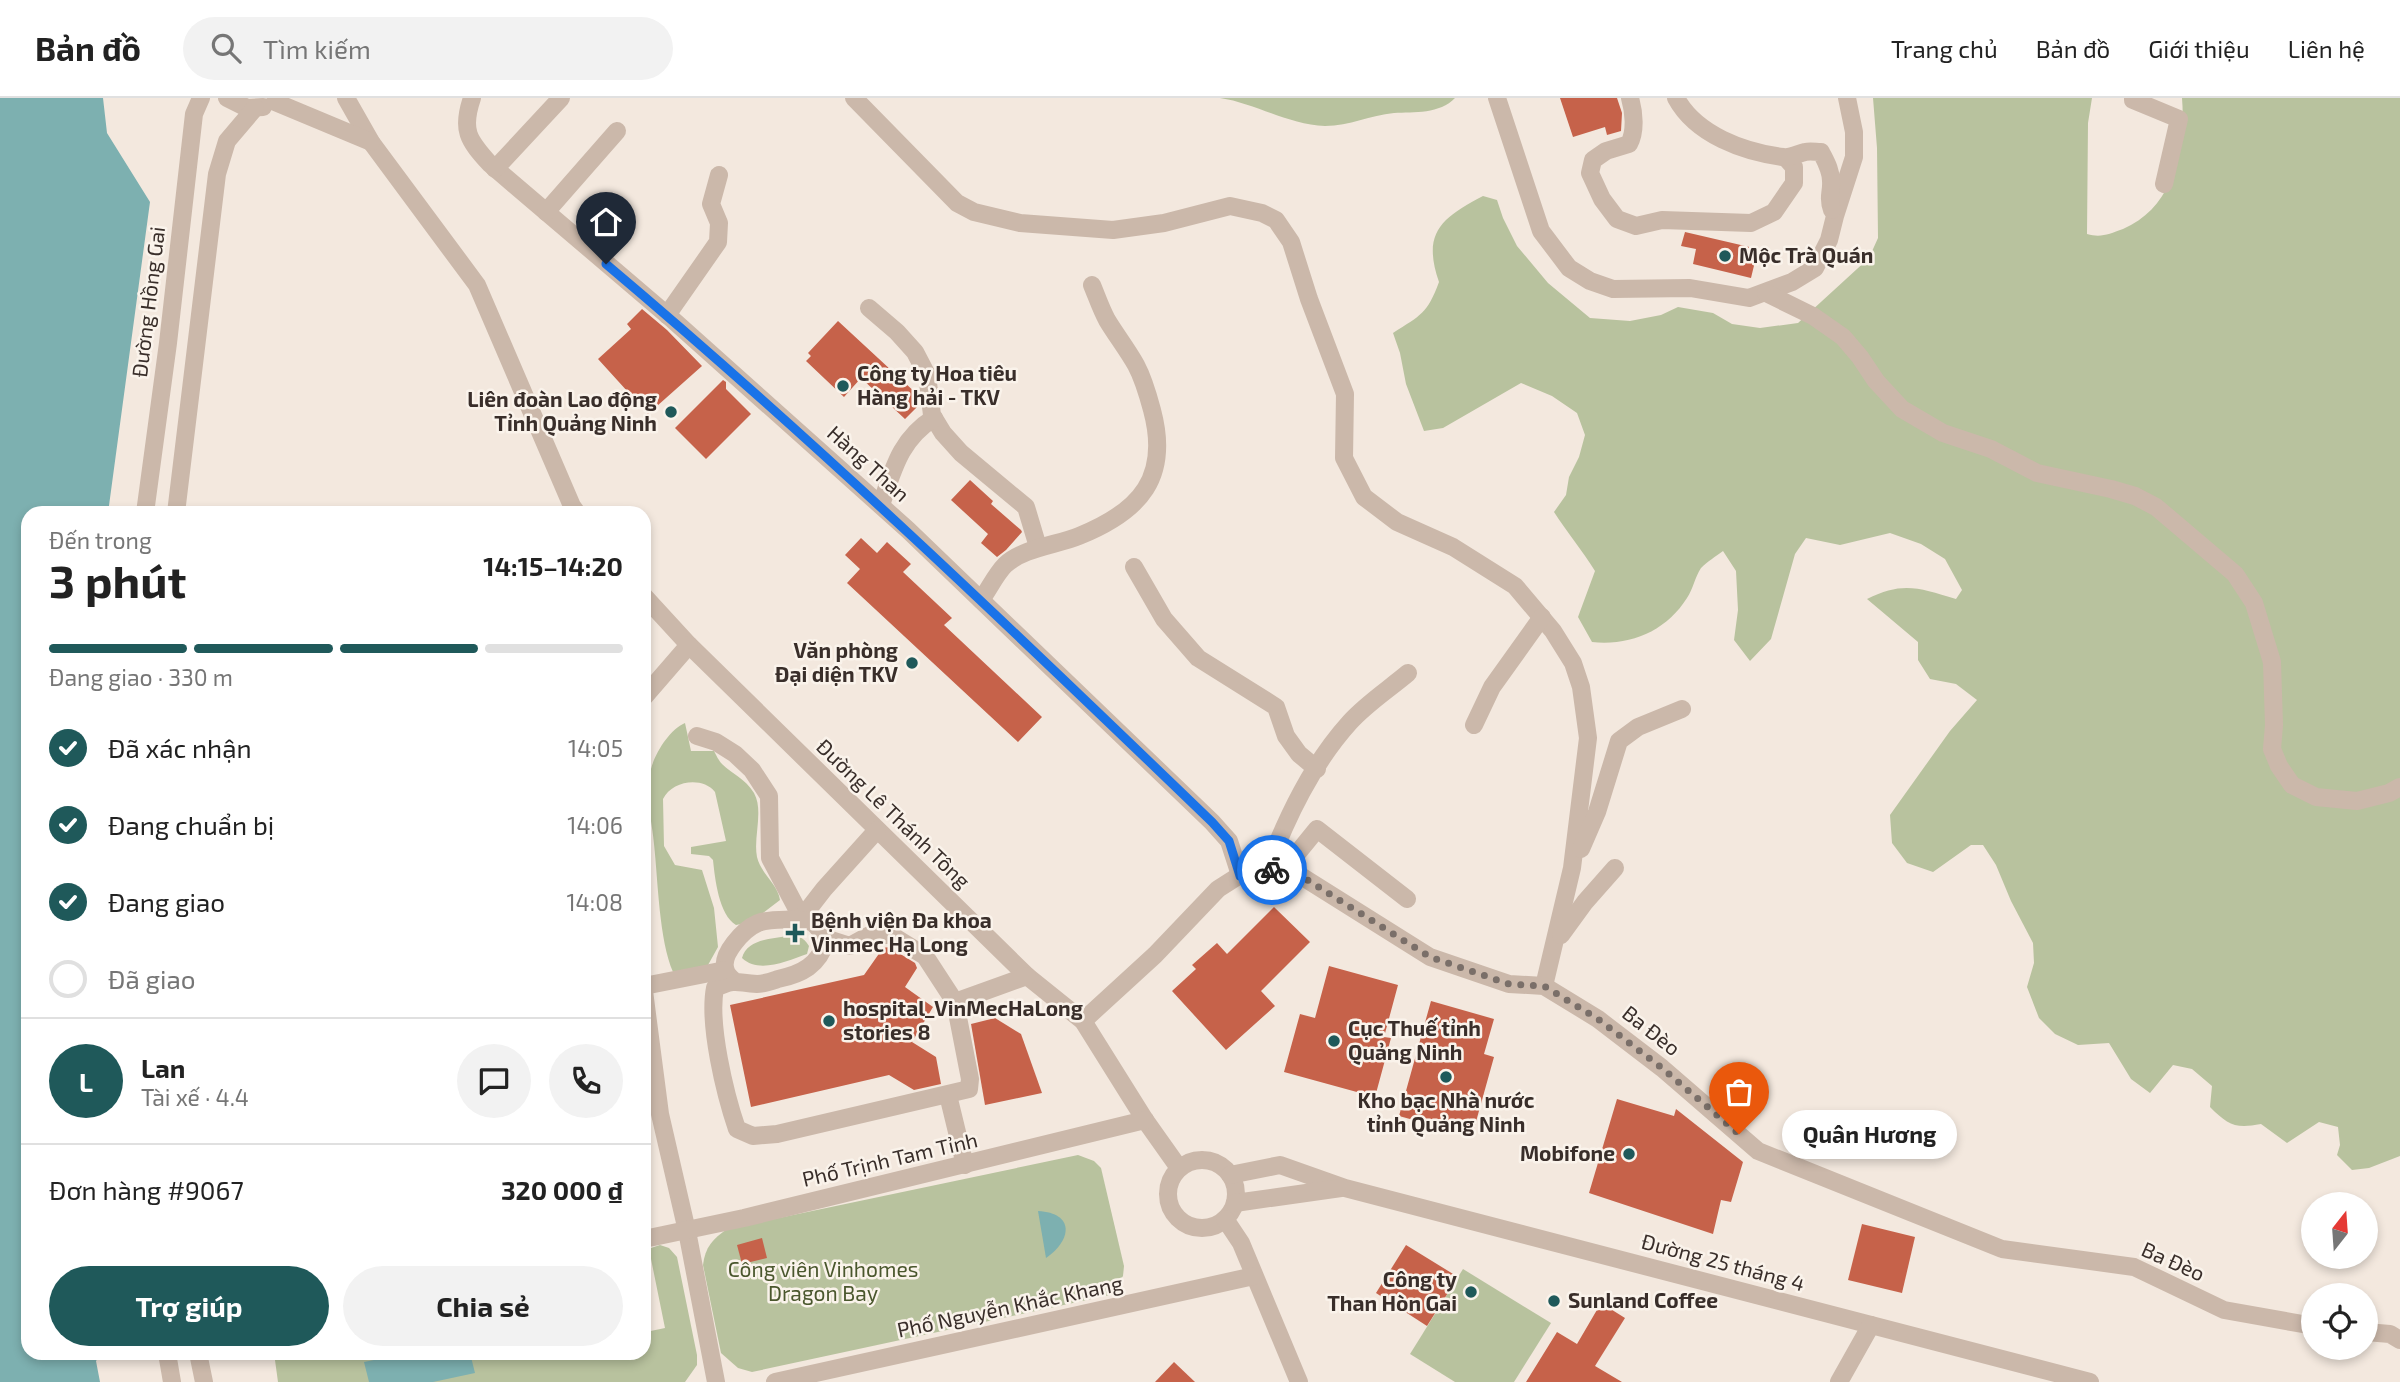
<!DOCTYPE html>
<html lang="vi">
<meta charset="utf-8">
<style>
:root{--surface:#fff;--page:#f2f2f2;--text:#222;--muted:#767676;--line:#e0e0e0;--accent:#1f595a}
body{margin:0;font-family:"Exo 2",sans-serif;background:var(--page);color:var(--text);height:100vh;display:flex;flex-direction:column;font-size:26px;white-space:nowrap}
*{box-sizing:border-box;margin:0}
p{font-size:23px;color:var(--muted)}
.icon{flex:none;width:38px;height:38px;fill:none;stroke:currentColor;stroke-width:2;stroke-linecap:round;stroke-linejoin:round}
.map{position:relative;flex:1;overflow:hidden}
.details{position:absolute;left:21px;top:408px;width:630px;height:854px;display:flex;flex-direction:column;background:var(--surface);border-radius:21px;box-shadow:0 4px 10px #0003}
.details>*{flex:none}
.needle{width:46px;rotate:17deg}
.tools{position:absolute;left:2301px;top:1094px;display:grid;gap:14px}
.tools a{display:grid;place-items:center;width:77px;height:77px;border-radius:50%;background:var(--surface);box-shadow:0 4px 10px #0003;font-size:35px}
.pin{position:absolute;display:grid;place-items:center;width:60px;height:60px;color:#fff;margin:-72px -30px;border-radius:50% 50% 50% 0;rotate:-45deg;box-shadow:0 0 7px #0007}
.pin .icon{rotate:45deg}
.courier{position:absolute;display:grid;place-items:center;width:70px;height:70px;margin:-35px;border:5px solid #1a73e8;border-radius:50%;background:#fff;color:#222;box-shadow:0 2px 9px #0007}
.bubble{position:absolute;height:49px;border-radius:24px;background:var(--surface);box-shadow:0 4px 10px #0003;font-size:23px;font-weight:700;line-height:49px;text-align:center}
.overview em{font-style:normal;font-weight:700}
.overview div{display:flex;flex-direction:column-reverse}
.overview{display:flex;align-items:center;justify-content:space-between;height:119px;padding:0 28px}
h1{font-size:46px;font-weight:700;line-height:52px}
.bar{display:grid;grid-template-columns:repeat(4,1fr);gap:10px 7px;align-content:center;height:84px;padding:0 28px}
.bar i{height:9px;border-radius:5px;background:var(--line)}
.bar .on{background:var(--accent)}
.bar p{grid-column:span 4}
.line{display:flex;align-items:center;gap:18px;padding:0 28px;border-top:2px solid var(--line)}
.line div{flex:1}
.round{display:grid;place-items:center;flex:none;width:74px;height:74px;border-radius:37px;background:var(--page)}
ol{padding:0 28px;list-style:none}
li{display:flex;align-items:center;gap:21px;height:77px}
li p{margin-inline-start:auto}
li .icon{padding:7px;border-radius:50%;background:var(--accent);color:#fff;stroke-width:4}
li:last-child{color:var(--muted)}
li i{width:38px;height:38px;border:4px solid var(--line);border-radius:50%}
.button{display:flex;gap:14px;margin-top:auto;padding:14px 28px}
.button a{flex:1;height:80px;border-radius:42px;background:var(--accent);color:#fff;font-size:28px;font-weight:700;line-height:80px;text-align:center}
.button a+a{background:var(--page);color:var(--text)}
header{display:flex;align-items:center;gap:42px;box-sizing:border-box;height:98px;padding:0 35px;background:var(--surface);border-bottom:2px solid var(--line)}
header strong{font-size:33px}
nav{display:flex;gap:38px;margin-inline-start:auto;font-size:24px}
.search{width:490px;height:63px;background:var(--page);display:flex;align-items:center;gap:18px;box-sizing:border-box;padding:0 24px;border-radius:38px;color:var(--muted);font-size:26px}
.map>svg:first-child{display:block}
.green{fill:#b8c29e}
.water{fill:#7db0b0}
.building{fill:#c6624a}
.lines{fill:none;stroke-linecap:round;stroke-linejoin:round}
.minor{stroke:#cbb8aa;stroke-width:18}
.done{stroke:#7a6f69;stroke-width:7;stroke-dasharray:0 12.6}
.route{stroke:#1a73e8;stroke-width:9}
.poi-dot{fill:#1f595a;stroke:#faf3eb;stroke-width:2.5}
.labels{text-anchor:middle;stroke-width:5;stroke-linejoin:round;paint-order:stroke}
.poi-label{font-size:21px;font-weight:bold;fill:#392e2a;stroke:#faf3eb;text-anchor:start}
.street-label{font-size:21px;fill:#392e2a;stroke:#faf3eb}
.park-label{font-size:21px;fill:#4a572d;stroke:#faf3eb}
</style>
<header>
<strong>Bản đồ</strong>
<div class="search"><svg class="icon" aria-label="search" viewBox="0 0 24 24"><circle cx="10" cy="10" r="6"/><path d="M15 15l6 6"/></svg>Tìm kiếm</div>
<nav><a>Trang chủ</a><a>Bản đồ</a><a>Giới thiệu</a><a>Liên hệ</a></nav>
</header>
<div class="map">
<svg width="2400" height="1284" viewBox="0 0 2400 1284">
<rect width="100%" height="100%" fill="#f3e8de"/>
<g class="green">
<path d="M1220 0H1455C1440 16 1414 14 1394 15 1370 17 1350 28 1325 28 1288 27 1255 5 1220 0Z"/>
<path d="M1873 0H2092L2088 25 2087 136C2101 140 2109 136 2123 131 2174 110 2186 49 2182 0H2400V1058L2369 1070 2352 1072 2337 1057 2340 1047 2338 1029 2319 1024 2287 1045 2261 1026C2235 1031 2228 1027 2210 1009L2212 988 2192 971 2173 967 2150 995 2131 981 2109 945 2078 947 2055 936 2039 920 2027 889 2034 865 2033 845 2011 803 1996 767 1983 747H1971L1933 774 1907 765 1892 745 1890 717 1950 633 1977 602 1956 586 1930 581 1918 562V544L1867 501C1903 483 1919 490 1956 501L1962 492 1945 461 1921 446 1890 435 1840 447 1806 440 1795 456 1771 541 1750 563 1734 542 1738 512 1736 473 1723 453C1716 458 1707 464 1701 470 1695 479 1693 491 1687 500 1666 533 1631 548 1592 544L1578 519 1595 473C1582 452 1567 434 1554 414L1566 397 1569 379 1579 359 1585 337 1577 315 1552 298 1521 285 1443 330 1424 333 1406 286 1400 255 1393 235C1421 217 1427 216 1439 184 1422 135 1441 120 1483 98L1497 102 1503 120 1517 148 1548 185 1590 220 1630 223 1661 217 1678 209 1713 215 1732 226 1760 230 1798 225 1869 160 1878 140 1877 50Z"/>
<path d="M685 625 691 653H714C716 657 719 663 722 666 733 677 745 680 754 695 764 713 753 739 757 759 761 776 778 786 780 802L751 824 736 827C719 817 715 781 713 762L709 758 691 756V749L726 743 715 694C702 678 672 683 663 701L664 748 675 767 702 772 714 810 718 849 708 867 673 874C659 842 658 783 654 746 652 723 644 694 651 671 655 655 670 631 685 625Z"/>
<path d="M787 838C798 838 803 838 809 848L807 856C787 863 759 876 742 860 747 841 771 841 787 838Z"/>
<path d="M1078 1057 1094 1063 1101 1070 1124 1168 1123 1178 1110 1197 752 1274 738 1270 721 1255 703 1167C705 1149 713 1141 727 1131Z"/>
<polygon points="660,1147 669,1150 677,1159 697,1257 697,1267 685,1284 278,1284 274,1255 644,1255 644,1227 646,1234 665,1230 651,1161 651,1150"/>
<polygon points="1463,1171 1551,1225 1514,1284 1455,1284 1410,1256"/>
</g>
<g class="water">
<polygon points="0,0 103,0 107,35 150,104 108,415 28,415 28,1255 102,1255 96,1263 100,1284 0,1284"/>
<path d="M1038 1113C1075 1115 1072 1142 1046 1160Z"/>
<polygon points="408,1255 470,1255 475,1275 433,1284 369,1284 364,1264"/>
</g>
<g class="building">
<polygon points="1560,0 1617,0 1622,15 1621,33 1607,37 1605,29 1573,39"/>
<polygon points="1685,134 1758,151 1751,180 1693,166 1696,151 1681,148"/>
<polygon points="642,211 667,232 702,268 648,316 598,261 631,231 627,226"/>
<polygon points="838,223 918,297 919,307 905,321 861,280 844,299 806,263 811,258 808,255"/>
<polygon points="723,282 726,284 726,291 751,316 706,361 675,330"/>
<polygon points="970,382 993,403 991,406 1021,432 1022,434 1006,452 997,459 981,445 988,436 951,402"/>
<polygon points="861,440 877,455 887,444 911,466 903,474 952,520 944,527 1042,619 1018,644 847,485 860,471 845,457"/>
<polygon points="1274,809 1310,844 1261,893 1275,908 1226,952 1172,893 1196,871 1192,867 1217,845 1227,856"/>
<polygon points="889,849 915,865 917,870 905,889 933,909 912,944 936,959 941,986 914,992 889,977 751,1009 730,907 864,877 883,850"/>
<polygon points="1329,868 1398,887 1384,939 1391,940 1375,999 1284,974 1300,916 1315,920"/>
<polygon points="1431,903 1494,921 1484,956 1494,959 1472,1038 1399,1018"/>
<polygon points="995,920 1021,936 1042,995 985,1007 971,926"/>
<polygon points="1617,1001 1674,1018 1676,1011 1743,1064 1731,1104 1721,1102 1713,1136 1589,1095"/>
<polygon points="1862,1126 1915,1139 1902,1195 1848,1182"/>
<polygon points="762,1140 767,1160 742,1166 737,1147"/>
<polygon points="1406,1147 1458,1179 1427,1228 1376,1195"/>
<polygon points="1601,1205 1625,1220 1595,1268 1622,1284 1526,1284 1557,1234 1577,1246"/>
<polygon points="1174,1264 1195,1284 1155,1284"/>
</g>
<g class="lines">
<g class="minor">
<polyline points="227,0 247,10 263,9"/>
<polyline points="346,0 371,44 477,187 572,408 577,415"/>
<path d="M472 0C461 32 468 42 490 66L673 222 908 432 1212 724 1229 743 1240 777"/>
<polyline points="854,0 957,105 974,114 1020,125 1113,132 1164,125 1230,108 1262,115 1276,122 1291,144 1309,201 1345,296 1344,360 1364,399 1397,424 1453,449 1515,488 1553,533 1573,565 1581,589 1588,640 1572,770 1544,888"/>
<polyline points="1497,0 1541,133 1569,170 1590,183 1613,191 1690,190 1749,200 1792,184 1815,170 1829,142 1835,118 1854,59 1854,34 1847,0"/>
<path d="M1630 0C1634 14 1636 33 1629 46L1606 53 1593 62 1590 75 1602 101 1617 121 1636 128 1662 122 1751 125 1774 114 1794 85V69L1786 60"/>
<path d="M1676 0C1696 37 1744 54 1783 59 1791 60 1797 56 1805 54 1810 53 1816 54 1821 54 1826 64 1831 72 1831 83 1832 94 1827 100 1832 112"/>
<polyline points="2133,0 2133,2 2179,21 2164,86"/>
<polyline points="275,4 371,44"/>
<polyline points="495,71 561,0"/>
<polyline points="546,114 617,33"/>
<polyline points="1766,195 1813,218 1843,239 1860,259 1876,283 1902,311 1943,335 1991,351 2037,375 2111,391 2135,398 2156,409 2235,476 2254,505 2272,564 2274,627 2272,651 2279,668 2292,687 2316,699 2357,703 2389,695 2400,689"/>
<polyline points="869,210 897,234 915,254 927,277 932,317 943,335 961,355 1026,409 1038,449"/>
<polyline points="667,217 718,144 719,125 711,106 719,77"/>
<path d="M881 407C893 372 900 341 934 320"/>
<polyline points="145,415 168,245 194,16 201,0"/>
<polyline points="176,415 217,76 227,43 255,10"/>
<polyline points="1134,469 1164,521 1198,560 1276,609 1286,638 1299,656 1317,671"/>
<polyline points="644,498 689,547 1027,878 1083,923 1145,1022 1179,1070"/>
<path d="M981 502C989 491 996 476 1005 467 1023 450 1057 447 1079 438 1141 413 1170 379 1152 312 1148 297 1143 280 1136 267 1127 251 1116 237 1107 222 1101 211 1097 199 1092 187"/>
<polyline points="644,599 689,547"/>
<polyline points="1474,627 1492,589 1542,519"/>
<polyline points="697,638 716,644 735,656 752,672 769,698 770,760 797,811 800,822"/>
<polyline points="1581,751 1597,714 1619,643 1638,629 1682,611"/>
<path d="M1267 771C1287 719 1312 666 1350 624 1366 606 1389 591 1408 575"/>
<polyline points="1282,774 1317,731 1407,801"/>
<polyline points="800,822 824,791 877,732"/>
<polyline points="1561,837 1585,804 1615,770"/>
<path d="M733 882C730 879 727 877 726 873 719 857 744 831 758 825 768 821 804 820 813 825 819 829 823 837 826 843 819 867 802 876 778 881 772 883 764 886 757 886 736 885 737 880 715 890 708 926 725 996 737 1031L753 1038 777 1036 969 991 970 981 955 904 925 858 891 837H870L850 848 825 840"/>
<polyline points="644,888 725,872"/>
<polyline points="644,893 660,1016 687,1133 716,1284"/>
<polyline points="955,904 1027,878"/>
<polyline points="1083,923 1155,857 1218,791 1240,777 1267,771 1301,778 1430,859 1509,886 1544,888 1598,921 1662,970 1758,1053 2002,1151 2134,1169 2224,1212 2314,1228"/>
<polyline points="948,997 965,1067"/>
<circle cx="1202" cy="1096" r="34"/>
<polyline points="1230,1077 1280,1067 1345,1090 2090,1284"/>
<polyline points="1235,1105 1341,1090"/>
<polyline points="1225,1121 1241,1145 1299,1284"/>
<polyline points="644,1141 744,1120 1145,1022"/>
<polyline points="2366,1234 2390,1236 2400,1242"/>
<polyline points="167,1255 172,1284"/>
<polyline points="198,1255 204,1284"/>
<polyline points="775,1284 1254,1178"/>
<polyline points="1839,1284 1871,1227"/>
</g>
</g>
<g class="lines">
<polyline class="done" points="1272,772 1301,778 1430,859 1509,886 1544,888 1598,921 1662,970 1739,1036"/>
<path class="route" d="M606 166C816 343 1014 533 1212 724L1229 743 1240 778 1268 771 1272 772"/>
</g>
<g class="poi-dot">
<circle cx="1725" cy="158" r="7"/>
<circle cx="843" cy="288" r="7"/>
<circle cx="671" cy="314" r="7"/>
<circle cx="912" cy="565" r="7"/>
<path d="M791.5 824.5h7v7h7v7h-7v7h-7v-7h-7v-7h7z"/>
<circle cx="829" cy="923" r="7"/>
<circle cx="1334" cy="943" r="7"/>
<circle cx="1446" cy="979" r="7"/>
<circle cx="1629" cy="1056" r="7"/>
<circle cx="1471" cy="1194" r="7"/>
<circle cx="1554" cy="1203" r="7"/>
</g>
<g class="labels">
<g class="poi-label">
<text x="1739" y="165">Mộc Trà Quán</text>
<text x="857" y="283">Công ty Hoa tiêu<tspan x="857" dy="24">Hàng hải - TKV</tspan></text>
<text x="657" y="309" text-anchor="end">Liên đoàn Lao động<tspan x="657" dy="24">Tỉnh Quảng Ninh</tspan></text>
<text x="898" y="560" text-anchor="end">Văn phòng<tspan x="898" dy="24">Đại diện TKV</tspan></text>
<text x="811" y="830">Bệnh viện Đa khoa<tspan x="811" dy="24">Vinmec Hạ Long</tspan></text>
<text x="843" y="918">hospital_VinMecHaLong<tspan x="843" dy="24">stories 8</tspan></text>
<text x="1348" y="938">Cục Thuế tỉnh<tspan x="1348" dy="24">Quảng Ninh</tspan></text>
<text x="1446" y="1010" text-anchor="middle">Kho bạc Nhà nước<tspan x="1446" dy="24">tỉnh Quảng Ninh</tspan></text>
<text x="1615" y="1063" text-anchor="end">Mobifone</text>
<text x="1457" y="1189" text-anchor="end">Công ty<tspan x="1457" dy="24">Than Hòn Gai</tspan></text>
<text x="1568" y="1210">Sunland Coffee</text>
</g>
<g class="street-label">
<text transform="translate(149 204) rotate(-83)" y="7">Đường Hồng Gai</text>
<text transform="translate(868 366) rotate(42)" y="7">Hàng Than</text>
<text transform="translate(893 716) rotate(44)" y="7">Đường Lê Thánh Tông</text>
<text transform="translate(1651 933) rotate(38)" y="7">Ba Đèo</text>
<text transform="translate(890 1062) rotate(-13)" y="7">Phố Trịnh Tam Tỉnh</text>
<text transform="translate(2173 1164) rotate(24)" y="7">Ba Đèo</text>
<text transform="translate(1723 1165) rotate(15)" y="7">Đường 25 tháng 4</text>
<text transform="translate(1010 1209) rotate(-12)" y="7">Phố Nguyễn Khắc Khang</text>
</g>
<g class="park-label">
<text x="823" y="1179">Công viên Vinhomes<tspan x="823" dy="24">Dragon Bay</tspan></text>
</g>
</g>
</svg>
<div class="tools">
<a><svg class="needle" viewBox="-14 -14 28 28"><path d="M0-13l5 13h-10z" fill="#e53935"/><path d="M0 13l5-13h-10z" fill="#767676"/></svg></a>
<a><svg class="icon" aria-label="locate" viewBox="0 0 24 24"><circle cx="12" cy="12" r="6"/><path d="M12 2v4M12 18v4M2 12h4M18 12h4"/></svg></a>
</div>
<div class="pin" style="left:1739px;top:1036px;background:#ea580c"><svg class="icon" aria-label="bag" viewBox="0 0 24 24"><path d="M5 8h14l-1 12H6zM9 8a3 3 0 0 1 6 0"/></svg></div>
<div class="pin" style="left:606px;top:166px;background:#1f2937"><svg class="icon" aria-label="home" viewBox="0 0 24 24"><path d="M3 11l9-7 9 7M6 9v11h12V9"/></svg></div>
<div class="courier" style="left:1272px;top:772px"><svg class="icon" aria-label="bike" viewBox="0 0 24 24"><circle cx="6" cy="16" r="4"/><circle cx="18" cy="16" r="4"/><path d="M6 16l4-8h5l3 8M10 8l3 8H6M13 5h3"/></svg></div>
<div class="bubble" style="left:1782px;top:1012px;width:175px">Quân Hương</div>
<section class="details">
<div class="overview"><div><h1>3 phút</h1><p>Đến trong</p></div><em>14:15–14:20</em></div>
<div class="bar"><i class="on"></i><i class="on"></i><i class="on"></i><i></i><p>Đang giao · 330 m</p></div>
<ol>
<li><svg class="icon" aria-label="check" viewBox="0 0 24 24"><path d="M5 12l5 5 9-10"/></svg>Đã xác nhận<p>14:05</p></li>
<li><svg class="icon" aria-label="check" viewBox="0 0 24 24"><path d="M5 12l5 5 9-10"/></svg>Đang chuẩn bị<p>14:06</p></li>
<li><svg class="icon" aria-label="check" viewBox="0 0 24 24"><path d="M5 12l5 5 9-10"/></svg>Đang giao<p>14:08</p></li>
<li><i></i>Đã giao</li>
</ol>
<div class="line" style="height:126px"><b class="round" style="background:var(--accent);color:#fff">L</b><div><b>Lan</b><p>Tài xế · 4.4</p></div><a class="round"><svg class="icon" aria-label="chat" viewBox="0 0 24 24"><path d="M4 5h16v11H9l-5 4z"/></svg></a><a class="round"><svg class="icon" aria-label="phone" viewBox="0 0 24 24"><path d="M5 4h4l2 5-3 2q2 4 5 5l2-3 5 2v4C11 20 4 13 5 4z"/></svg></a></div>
<div class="line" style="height:91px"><div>Đơn hàng #9067</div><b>320 000 ₫</b></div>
<div class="button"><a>Trợ giúp</a><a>Chia sẻ</a></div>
</section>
</div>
